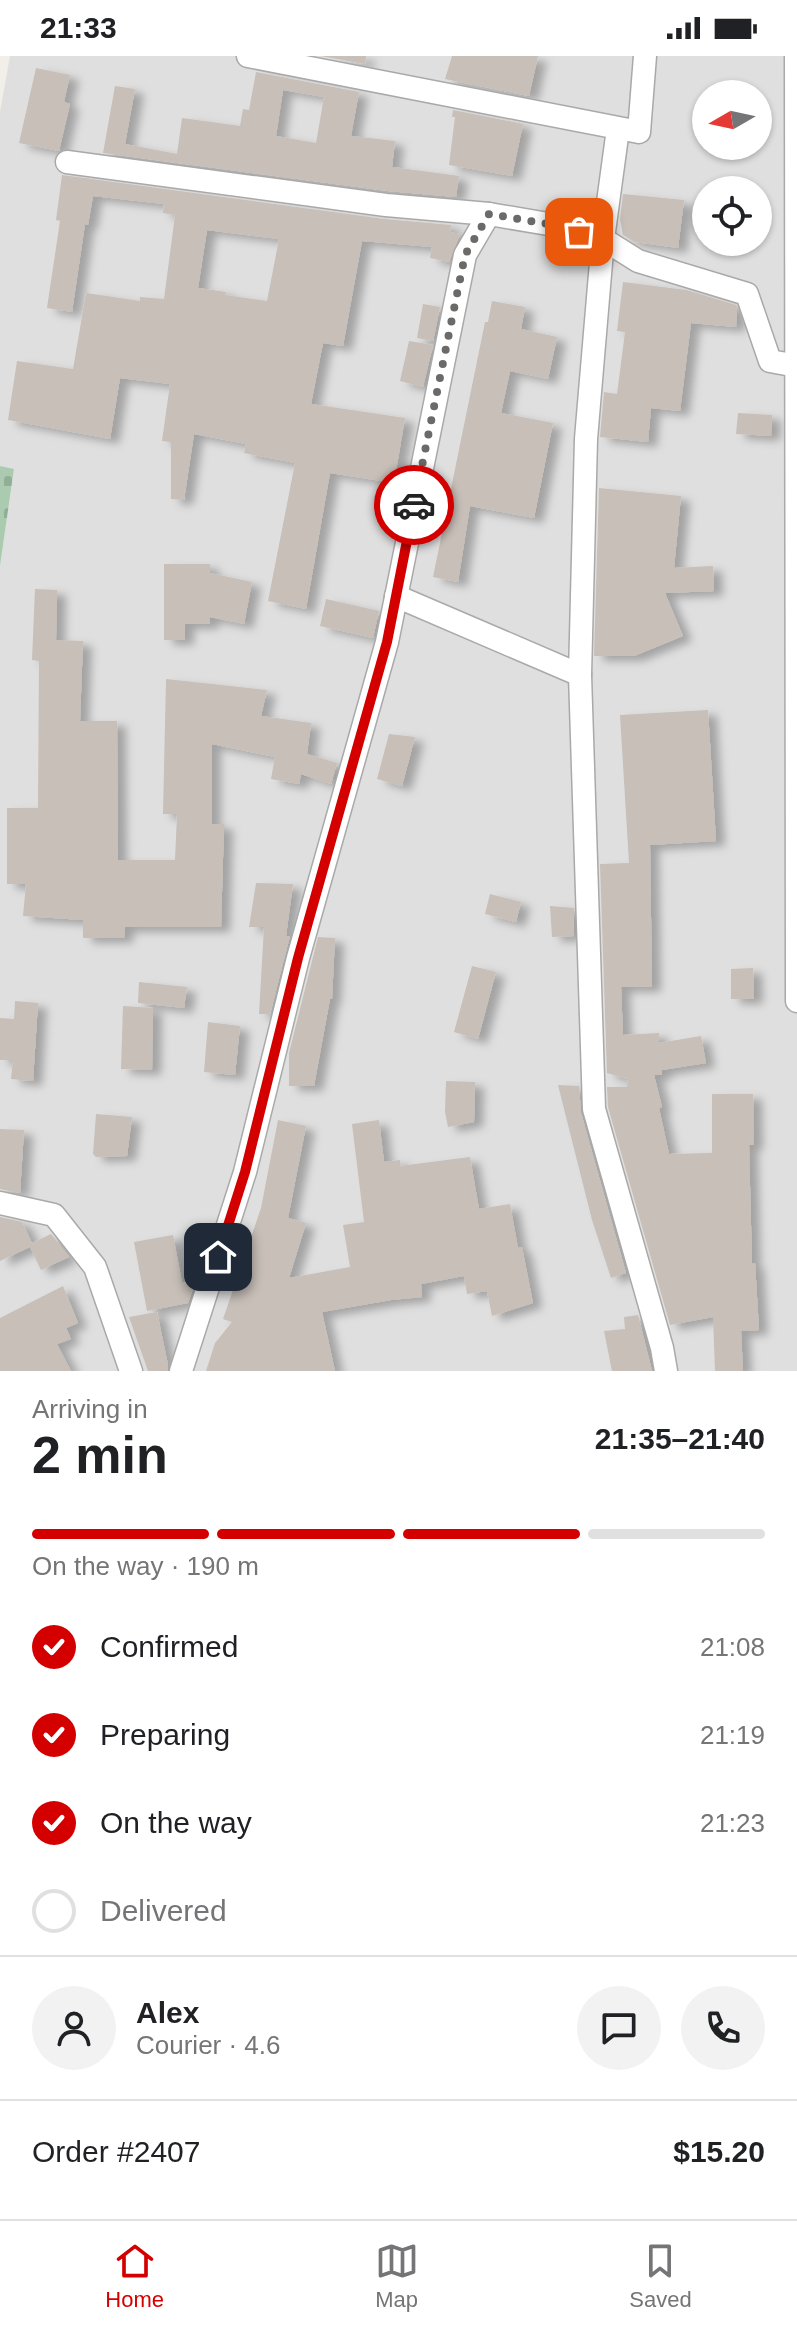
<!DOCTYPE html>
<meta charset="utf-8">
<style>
:root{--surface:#fff;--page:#f2f2f2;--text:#202124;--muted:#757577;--line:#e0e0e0;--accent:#d40000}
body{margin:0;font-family:Arial,sans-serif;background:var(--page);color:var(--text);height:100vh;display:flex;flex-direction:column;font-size:30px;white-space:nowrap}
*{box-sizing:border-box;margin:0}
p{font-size:26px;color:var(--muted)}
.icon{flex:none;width:44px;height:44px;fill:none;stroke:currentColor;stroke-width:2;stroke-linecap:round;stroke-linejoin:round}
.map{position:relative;height:1315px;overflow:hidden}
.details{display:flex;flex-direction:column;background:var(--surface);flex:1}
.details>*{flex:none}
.needle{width:52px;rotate:261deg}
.buttons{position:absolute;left:692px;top:24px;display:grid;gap:16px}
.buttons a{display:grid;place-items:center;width:80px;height:80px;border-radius:50%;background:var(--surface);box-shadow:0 2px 6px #0004;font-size:40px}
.pin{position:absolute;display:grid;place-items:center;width:68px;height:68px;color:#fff;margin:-34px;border-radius:16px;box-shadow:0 4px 12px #0006}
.courier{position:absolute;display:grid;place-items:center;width:80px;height:80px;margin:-40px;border:6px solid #d40000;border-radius:50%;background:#fff;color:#222;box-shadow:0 2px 10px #0007}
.overview em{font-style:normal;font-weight:600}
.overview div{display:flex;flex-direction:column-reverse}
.overview{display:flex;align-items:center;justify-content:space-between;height:136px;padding:0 32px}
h1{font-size:52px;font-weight:600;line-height:60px}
.bar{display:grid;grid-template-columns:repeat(4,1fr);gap:12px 8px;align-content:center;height:96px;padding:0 32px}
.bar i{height:10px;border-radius:6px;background:var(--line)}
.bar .on{background:var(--accent)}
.bar p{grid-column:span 4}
.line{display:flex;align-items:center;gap:20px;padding:0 32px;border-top:2px solid var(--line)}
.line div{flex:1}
.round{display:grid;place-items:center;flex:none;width:84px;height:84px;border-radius:42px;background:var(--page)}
ol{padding:0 32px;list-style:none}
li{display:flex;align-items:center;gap:24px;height:88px}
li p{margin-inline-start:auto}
li .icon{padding:8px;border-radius:50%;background:var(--accent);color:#fff;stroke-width:4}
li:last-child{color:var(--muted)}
li i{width:44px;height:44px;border:4px solid var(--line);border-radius:50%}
.status{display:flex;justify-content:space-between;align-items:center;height:56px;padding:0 40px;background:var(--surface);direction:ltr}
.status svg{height:22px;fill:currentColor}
.tab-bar{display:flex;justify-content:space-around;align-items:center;height:112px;border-top:2px solid var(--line);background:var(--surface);font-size:22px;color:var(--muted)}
.tab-bar a{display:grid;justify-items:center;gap:4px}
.tab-bar .on{color:var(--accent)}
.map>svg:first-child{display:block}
.residential{fill:#e0dfdf;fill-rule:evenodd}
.cemetery{fill:url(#cemetery-stones)}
.building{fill:#c7bfb8;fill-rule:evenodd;filter:url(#shadow)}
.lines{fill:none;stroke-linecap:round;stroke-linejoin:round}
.street-casing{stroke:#a9a9a9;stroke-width:25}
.street{stroke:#fff;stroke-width:22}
.done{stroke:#6b6a68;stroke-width:8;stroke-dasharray:0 14.4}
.route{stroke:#d40000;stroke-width:10}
</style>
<div class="status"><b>21:33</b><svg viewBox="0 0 49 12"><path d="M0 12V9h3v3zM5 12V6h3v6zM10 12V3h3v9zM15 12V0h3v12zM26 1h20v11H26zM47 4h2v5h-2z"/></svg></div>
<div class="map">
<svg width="797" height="1315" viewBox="0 0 797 1315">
<defs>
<pattern id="cemetery-stones" width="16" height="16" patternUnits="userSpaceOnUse" patternTransform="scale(2)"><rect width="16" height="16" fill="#aacbaf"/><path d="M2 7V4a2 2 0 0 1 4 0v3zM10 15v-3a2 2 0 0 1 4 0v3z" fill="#92ae96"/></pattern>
<filter id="shadow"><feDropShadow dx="9" dy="5" stdDeviation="4" flood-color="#0004"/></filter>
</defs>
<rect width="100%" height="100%" fill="#f2efe9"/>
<path class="residential" d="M10 0H797V1315H0V510L14 414 0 410V56ZM706 38H758V90H706ZM706 134H758V186H706Z"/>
<polygon class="cemetery" points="0,410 14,413 0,510"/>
<g class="building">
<polygon points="321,0 366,0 365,8"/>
<polygon points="452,0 538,0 529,40 445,23"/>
<polygon points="36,12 70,19 64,46 70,48 59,95 19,87"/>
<path d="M256 16 359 36 351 80 395 85 392 111 459 120 456 141 388 135 103 97 115 30 135 33 125 88 177 98 182 62 240 70 243 53 249 54ZM283 34 324 41 316 87 276 80Z"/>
<polygon points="453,54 523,68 512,120 449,109 455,61 452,61"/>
<path d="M62 119 384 163 451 169 450 176 460 178 449 206 430 202 432 191 362 185 343 290 323 287 311 348 405 362 394 427 330 417 306 553 268 545 295 407 244 397 246 388 194 378 184 444 171 443V386L162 385 170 328 120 322 110 383 8 364 17 305 73 313 86 237 140 245V241L164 243 175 159 163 157 164 148 93 140 88 169 85 168 72 256 47 252 60 165 56 164ZM207 174 279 183 267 245 225 239 226 236 198 232Z"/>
<polygon points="623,138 684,144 678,192 635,186 623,179 620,163"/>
<polygon points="623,226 686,234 736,249 737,252 736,271 691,267 680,355 651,352 648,386 600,381 604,336 617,338 625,276 617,275"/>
<polygon points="492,245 525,251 521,273 557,281 548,323 510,315 501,357 553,367 534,462 470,450 458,526 433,521 485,266 488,266"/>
<polygon points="423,248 440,251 433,285 417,282"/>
<polygon points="409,285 433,289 423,331 400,325"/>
<polygon points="738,357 772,359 771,380 736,378"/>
<polygon points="599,432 681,440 674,512 713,510 714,535 665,537 683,580 634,600 594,600"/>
<polygon points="164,508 210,508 210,517 252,526 244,568 210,561 210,568 185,568 185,584 164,584"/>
<polygon points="35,533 57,534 56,584 83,585 80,665 117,665 118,804 175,804 177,758 163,758 166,623 267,634 261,660 311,667 307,698 337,707 331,728 301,718 299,728 271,723 275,701 212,688 212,768 224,768 221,871 125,871 124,882 83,882 83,864 23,860 26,828 7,828 7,752 38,752 39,605 32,604"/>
<polygon points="326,543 379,555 373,582 320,570"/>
<polygon points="708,654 716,785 650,789 652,931 621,931 623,979 659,977 659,987 701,980 706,1007 662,1014 662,1019 654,1019 662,1051 659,1052 669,1098 712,1097 712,1038 753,1038 754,1089 749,1089 752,1208 755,1207 759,1274 741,1275 743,1315 715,1315 713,1261 670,1269 608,1051 607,1031 627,1031 628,1023 607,1017 600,808 629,807 620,659"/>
<polygon points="389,678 415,681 402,730 377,723"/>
<polygon points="256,827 293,828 286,880 290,880 270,958 259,958 264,871 249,871"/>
<polygon points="490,838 521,846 516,866 485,858"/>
<polygon points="550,850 574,852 574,880 552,881"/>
<polygon points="318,881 335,882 332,943 330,943 314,1030 289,1030 289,997"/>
<polygon points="472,910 496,916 478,983 454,976"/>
<polygon points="753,912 754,943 731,943 731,913"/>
<polygon points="139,926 187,931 184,952 138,947"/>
<polygon points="15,945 38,947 33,1025 11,1023 13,1004 0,1004 0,962 14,963"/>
<polygon points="123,950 153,952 152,1014 121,1013"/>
<polygon points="208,966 240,970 235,1019 204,1016"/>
<polygon points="446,1025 475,1026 474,1066 448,1071 445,1056"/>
<polygon points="558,1029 579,1030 581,1057 626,1217 611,1222 592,1164"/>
<polygon points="96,1058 132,1061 127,1100 96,1101 93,1098"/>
<polygon points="278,1064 306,1070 288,1162 306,1167 289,1222 350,1211 343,1169 364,1166 352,1068 379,1064 384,1106 400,1104 400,1110 470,1101 479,1153 510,1148 518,1192 522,1191 533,1247 492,1260 487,1235 467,1238 464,1220 421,1228 422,1241 391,1244 322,1256 335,1315 206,1315 215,1287 232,1266 223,1263 261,1152"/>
<polygon points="0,1073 24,1074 20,1137 0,1133"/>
<polygon points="0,1161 22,1166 32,1187 51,1178 69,1201 41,1214 30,1191 0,1205"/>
<polygon points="173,1179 182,1227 196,1224 188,1247 147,1255 134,1186"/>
<polygon points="63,1230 78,1267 66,1272 71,1283 57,1288 71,1315 0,1315 0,1262"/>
<polygon points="157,1256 168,1309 167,1315 148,1315 129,1261"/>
<polygon points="638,1259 652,1315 612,1315 604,1275 625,1273 624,1261"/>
</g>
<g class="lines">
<defs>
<g id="street">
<polyline points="248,0 639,76 645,0"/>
<polyline points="796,0 797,945"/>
<polyline points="618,73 603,183 586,383 580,619 594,1053 662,1292 666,1315"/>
<polyline points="67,106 386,149 489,158"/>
<polyline points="396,540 580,619"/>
<polyline points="0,1147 54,1159 95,1211 131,1315"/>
<polyline points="181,1315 245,1116 298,902 387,586 465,199 489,158 554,169 603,183 638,205 747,238 770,305 797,310"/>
</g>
</defs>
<use href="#street" class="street-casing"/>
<use href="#street" class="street"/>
</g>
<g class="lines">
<polyline class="done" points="414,449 465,199 489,158 554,169 579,176"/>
<polyline class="route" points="218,1201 245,1116 298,902 387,586 414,449"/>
</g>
</svg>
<div class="buttons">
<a><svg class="needle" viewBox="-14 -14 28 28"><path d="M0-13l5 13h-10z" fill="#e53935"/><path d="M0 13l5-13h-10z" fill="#757577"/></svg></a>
<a><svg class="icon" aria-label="locate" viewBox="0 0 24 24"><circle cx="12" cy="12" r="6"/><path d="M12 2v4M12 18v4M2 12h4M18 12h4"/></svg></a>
</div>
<div class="pin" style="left:579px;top:176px;background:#ea580c"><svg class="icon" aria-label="bag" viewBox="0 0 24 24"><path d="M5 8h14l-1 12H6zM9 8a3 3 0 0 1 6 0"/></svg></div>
<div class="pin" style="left:218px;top:1201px;background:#1f2937"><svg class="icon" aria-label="home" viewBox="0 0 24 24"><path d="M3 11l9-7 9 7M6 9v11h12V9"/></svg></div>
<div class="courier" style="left:414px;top:449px"><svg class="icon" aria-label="car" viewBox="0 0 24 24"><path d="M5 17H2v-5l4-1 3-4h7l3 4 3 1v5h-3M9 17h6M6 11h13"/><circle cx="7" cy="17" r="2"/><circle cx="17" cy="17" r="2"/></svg></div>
</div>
<section class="details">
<div class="overview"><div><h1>2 min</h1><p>Arriving in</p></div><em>21:35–21:40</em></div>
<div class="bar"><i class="on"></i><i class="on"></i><i class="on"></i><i></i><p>On the way · 190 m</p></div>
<ol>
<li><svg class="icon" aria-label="check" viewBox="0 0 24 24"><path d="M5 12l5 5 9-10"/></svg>Confirmed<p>21:08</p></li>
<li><svg class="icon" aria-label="check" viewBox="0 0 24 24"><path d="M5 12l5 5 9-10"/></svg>Preparing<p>21:19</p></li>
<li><svg class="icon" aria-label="check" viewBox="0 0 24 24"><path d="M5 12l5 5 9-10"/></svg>On the way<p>21:23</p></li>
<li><i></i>Delivered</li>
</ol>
<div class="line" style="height:144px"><a class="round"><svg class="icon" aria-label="person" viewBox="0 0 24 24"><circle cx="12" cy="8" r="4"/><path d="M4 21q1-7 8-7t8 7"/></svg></a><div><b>Alex</b><p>Courier · 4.6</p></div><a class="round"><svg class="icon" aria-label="chat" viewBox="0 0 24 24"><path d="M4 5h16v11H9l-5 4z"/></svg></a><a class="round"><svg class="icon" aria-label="phone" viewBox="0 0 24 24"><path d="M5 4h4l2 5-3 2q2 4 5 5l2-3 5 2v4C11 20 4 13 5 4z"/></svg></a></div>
<div class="line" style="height:104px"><div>Order #2407</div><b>$15.20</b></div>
</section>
<nav class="tab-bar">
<a class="on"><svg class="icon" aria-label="home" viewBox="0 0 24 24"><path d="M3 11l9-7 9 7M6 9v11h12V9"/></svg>Home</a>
<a><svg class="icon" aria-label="map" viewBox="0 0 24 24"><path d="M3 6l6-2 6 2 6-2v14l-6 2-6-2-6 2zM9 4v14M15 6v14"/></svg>Map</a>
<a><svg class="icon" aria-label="saved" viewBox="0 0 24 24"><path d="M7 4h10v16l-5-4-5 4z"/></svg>Saved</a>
</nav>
